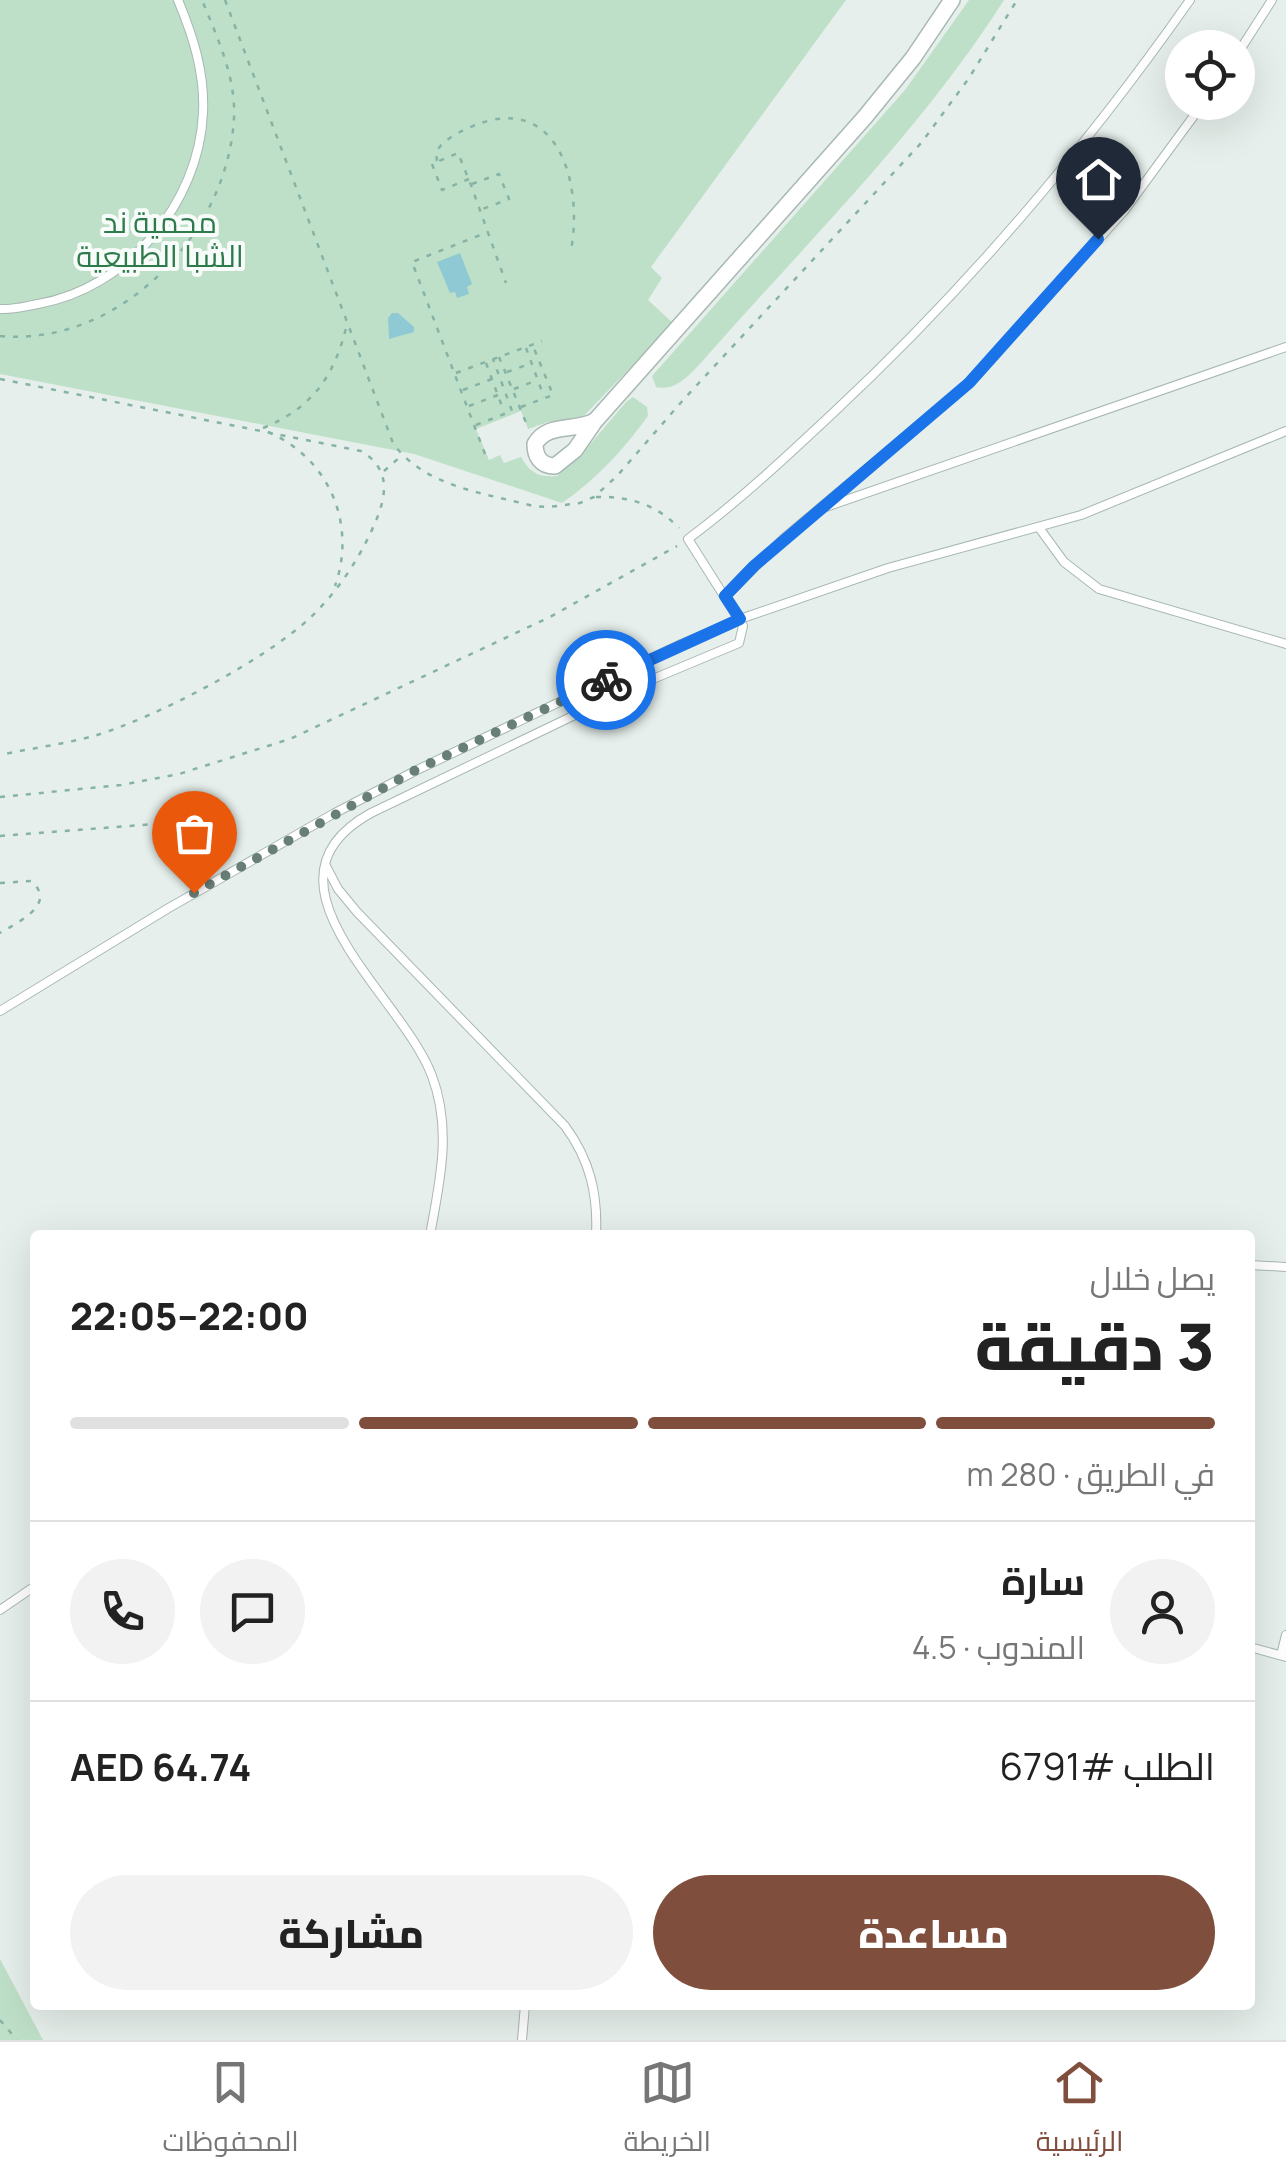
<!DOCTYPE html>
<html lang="ar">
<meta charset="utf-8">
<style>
:root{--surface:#fff;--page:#f2f2f2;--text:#222;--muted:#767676;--line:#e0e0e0;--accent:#804e3d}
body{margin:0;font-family:Manrope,Cairo,sans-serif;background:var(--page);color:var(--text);direction:rtl;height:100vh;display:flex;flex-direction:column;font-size:38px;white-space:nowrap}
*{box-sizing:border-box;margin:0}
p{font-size:32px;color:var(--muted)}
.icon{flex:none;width:55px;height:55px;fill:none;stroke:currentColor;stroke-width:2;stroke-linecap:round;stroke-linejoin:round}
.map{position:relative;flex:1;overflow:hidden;direction:ltr}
.details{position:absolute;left:30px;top:1230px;width:1225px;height:780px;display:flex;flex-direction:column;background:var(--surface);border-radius:10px;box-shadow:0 10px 40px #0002;direction:rtl}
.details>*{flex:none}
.controls{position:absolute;left:1165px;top:30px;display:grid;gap:20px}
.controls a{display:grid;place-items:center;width:90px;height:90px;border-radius:50%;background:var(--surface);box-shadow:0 10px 40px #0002;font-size:50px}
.pin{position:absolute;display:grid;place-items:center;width:85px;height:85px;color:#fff;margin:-102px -42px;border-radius:50% 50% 50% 0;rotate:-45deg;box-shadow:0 0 10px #0007}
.pin .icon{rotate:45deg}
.courier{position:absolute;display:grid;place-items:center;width:100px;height:100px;margin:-50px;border:8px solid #1a73e8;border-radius:50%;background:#fff;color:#222;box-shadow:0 2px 12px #0007}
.head em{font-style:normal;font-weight:800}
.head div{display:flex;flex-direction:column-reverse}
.head{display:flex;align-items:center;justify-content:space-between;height:170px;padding:0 40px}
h1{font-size:65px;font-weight:800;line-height:75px}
.bar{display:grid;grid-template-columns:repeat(4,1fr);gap:15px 10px;align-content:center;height:120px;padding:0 40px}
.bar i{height:12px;border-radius:8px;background:var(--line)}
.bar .active{background:var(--accent)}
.bar p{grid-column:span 4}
.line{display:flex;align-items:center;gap:25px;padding:0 40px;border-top:2px solid var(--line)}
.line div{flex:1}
.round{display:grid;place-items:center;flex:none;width:105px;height:105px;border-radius:52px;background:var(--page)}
.action{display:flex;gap:20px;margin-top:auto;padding:20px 40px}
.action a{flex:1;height:115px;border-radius:60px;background:var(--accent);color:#fff;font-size:40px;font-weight:800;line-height:115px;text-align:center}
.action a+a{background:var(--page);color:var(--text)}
.dock{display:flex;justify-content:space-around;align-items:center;height:140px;border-top:2px solid var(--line);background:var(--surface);font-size:28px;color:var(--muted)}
.dock a{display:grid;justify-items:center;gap:5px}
.dock .active{color:var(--accent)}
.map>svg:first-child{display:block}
.green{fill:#bfe0c8}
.water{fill:#8ec9d4}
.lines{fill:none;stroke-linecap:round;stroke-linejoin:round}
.lane-casing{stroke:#a8b8b2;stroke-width:10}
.street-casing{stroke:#a8b8b2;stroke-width:18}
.path{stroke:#86b3a5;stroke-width:2.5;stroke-dasharray:5 8;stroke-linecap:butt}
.lane{stroke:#fff;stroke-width:8}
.street{stroke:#fff;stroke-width:15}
.done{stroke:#687f78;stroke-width:10;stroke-dasharray:0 18}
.route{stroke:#1a73e8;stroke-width:12}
.labels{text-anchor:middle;stroke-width:8;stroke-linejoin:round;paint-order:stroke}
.park-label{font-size:30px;fill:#2d7a4b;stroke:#f7fbf9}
</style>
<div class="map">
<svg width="1286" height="2040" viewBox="0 0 1286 2040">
<rect width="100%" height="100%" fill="#e6efeb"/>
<g class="green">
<path d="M0 0H846L651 267 662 278 648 300 673 323 579 421 548 422 528 429 521 411 476 429 489 460 500 455 504 463 521 457C529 472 539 478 557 476L587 448 626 402 633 397 647 407 648 416C624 449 596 480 562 503L414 454 0 374Z"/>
<path d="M969 0H1004C920 132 809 240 707 356 693 371 678 392 656 387L652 376 905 90Z"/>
<polygon points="0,1959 43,2040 0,2040"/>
</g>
<g class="water">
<polygon points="460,253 472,284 467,287 469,294 457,298 455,292 450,293 437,262"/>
<polygon points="392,313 398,313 414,327 414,332 389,339 388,318"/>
</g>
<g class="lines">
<defs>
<g id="lane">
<polyline points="1238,53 1272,0"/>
<path d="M0 309C13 310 26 306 38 304 128 288 199 203 203 113 205 73 193 36 178 0"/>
<polyline points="823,508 1286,347"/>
<polyline points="1040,529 1064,562 1099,589 1286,644"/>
<polyline points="725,597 784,538 969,383 1124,211 1204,102"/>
<path d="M326 866 338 889 357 912 565 1126C590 1160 598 1194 596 1235"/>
<polyline points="0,1011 167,909 333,814 417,770 681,644 740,619 888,568 1081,515 1286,431"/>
<path d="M430 1235C440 1181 452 1129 432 1076 402 995 246 882 371 813L629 689 739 643 743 626 688 539C739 501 785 458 832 414 966 289 1084 151 1190 0"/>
<polyline points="1250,1265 1286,1267"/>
<polyline points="0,1610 35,1586"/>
<polyline points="1250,1647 1286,1657"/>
<polyline points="1281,1655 1286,1635"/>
<polyline points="522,2040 525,2005"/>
</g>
<path id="street" d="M595 421C574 432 548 422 535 444 535 457 541 466 555 466L575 450 595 421 865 117 913 58 952 0"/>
</defs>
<use href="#lane" class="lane-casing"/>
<use href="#street" class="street-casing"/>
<g class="path">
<path d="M225 0 393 443C424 487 485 493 533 506L549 507 580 503 594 497 617 476 684 399 922 142 969 78 1017 0"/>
<path d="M437 161 436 152C444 139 459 132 473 126 560 90 583 187 571 250"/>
<polyline points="469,179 442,190 432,164 458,153 471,185 506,283"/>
<polyline points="472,184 499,174 509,199 480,210"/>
<path d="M0 336C120 347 228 233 234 118 236 77 217 37 202 0"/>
<polyline points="526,348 544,397"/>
<polyline points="499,357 527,425"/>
<polyline points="486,363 504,412"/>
<polyline points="507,372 532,363"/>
<polyline points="456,373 542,341"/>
<path d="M0 379 361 451C391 469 387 495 375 523 360 558 338 591 311 617 264 661 158 716 97 735 66 744 32 748 0 755"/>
<polyline points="514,389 538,380"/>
<polyline points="463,390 492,379"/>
<polyline points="469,406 498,395"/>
<polyline points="521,407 553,395 533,346"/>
<polyline points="476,425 512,411 493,359"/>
<path d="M263 428C313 408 335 375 347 324"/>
<path d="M268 432C329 458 357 524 335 586"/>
<polyline points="485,454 412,262 488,232"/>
<polyline points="384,471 400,457"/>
<path d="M596 497C628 496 656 504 679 528"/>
<polyline points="0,797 121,785 179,774 290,739 550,617 677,546"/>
<polyline points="0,836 206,820"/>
<path d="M0 883 31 881C58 904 18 922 0 933"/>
<polyline points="0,2020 17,2040"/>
</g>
<use href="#lane" class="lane"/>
<use href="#street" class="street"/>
</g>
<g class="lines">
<polyline class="done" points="194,893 416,770 606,680"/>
<polyline class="route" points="606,680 740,619 725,596 754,566 969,383 1098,239"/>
</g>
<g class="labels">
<g class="park-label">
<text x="160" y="233">محمية ند<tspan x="160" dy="34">الشبا الطبيعية</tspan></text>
</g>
</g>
</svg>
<div class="controls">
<a><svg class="icon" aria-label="locate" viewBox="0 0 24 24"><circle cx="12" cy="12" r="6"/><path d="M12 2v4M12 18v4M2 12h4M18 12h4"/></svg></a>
</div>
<div class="pin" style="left:194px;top:893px;background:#ea580c"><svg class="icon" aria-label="bag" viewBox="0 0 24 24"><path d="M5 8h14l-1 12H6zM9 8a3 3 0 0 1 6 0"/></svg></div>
<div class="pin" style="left:1098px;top:239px;background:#1f2937"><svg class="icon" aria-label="home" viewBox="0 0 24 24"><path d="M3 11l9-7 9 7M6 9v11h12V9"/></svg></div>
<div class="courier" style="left:606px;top:680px"><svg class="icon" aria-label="bike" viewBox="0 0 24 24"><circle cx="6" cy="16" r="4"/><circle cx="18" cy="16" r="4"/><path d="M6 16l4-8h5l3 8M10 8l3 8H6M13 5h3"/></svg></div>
<section class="details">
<div class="head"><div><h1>3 دقيقة</h1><p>يصل خلال</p></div><em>22:00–22:05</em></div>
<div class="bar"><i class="active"></i><i class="active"></i><i class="active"></i><i></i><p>في الطريق · 280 m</p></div>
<div class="line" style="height:180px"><a class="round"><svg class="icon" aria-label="person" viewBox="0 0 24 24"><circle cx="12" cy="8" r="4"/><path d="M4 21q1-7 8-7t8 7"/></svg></a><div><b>سارة</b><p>المندوب · 4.5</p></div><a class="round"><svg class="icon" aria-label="chat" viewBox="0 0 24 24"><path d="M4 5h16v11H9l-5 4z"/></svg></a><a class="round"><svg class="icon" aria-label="phone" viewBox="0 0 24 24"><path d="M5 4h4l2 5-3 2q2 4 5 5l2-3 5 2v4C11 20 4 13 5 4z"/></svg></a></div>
<div class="line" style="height:130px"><div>الطلب #6791</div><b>AED 64.74</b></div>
<div class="action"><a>مساعدة</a><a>مشاركة</a></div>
</section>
</div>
<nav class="dock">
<a class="active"><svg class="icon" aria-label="home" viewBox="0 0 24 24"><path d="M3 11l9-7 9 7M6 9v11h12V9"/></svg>الرئيسية</a>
<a><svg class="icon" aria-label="map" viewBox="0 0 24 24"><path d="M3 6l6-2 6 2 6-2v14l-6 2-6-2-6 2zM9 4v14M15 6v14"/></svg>الخريطة</a>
<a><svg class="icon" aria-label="saved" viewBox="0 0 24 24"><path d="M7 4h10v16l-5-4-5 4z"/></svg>المحفوظات</a>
</nav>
